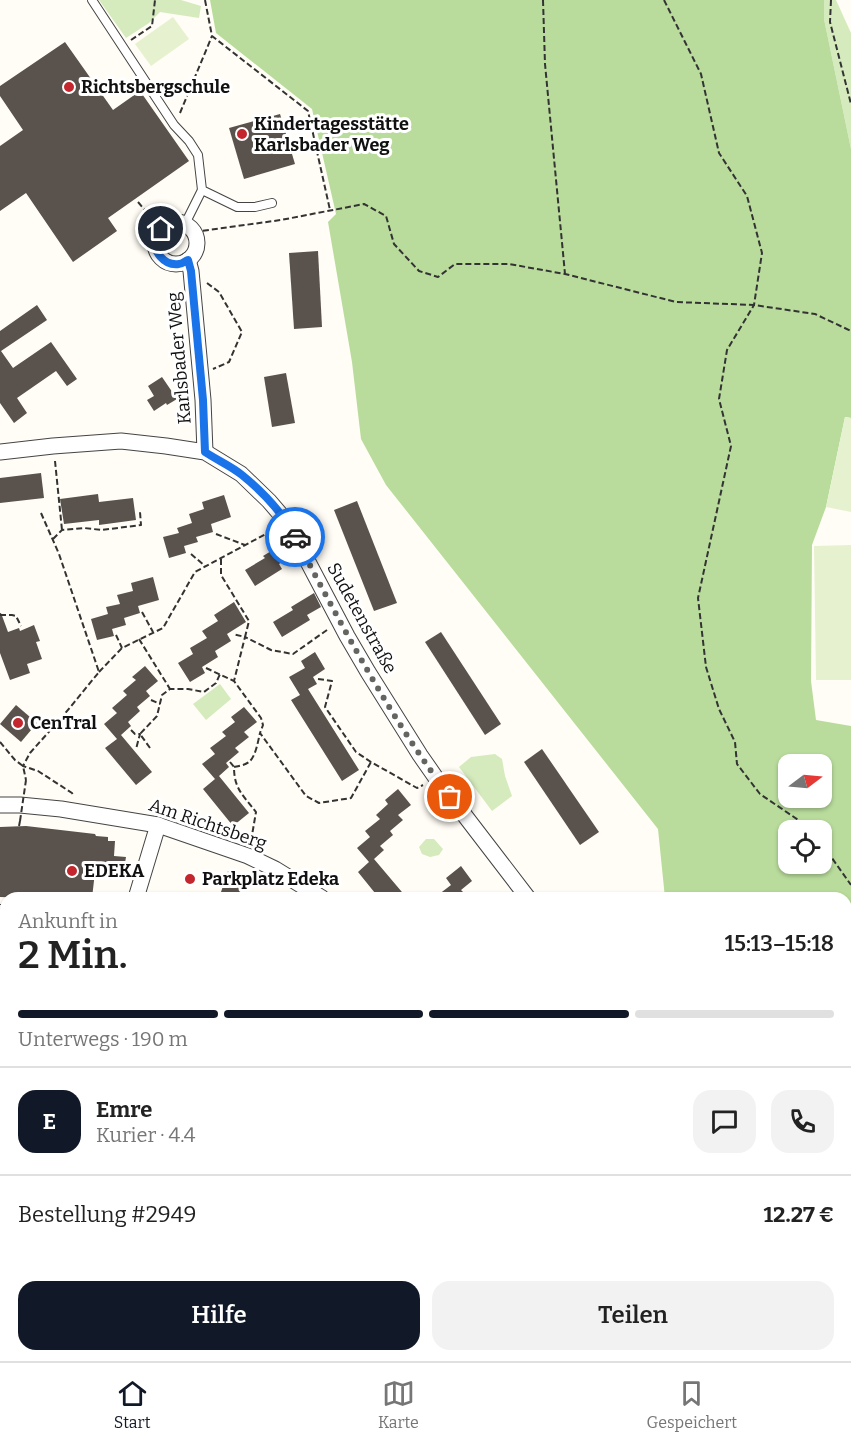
<!DOCTYPE html>
<html lang="de">
<meta charset="utf-8">
<style>
:root{--surface:#fff;--page:#f2f2f2;--text:#222;--muted:#767676;--line:#e0e0e0;--accent:#111827}
body{margin:0;font-family:Bitter,serif;background:var(--page);color:var(--text);height:100vh;display:flex;flex-direction:column;font-size:22px;white-space:nowrap}
*{box-sizing:border-box;margin:0}
p{font-size:20px;color:var(--muted)}
.icon{flex:none;width:33px;height:33px;fill:none;stroke:currentColor;stroke-width:2;stroke-linecap:round;stroke-linejoin:round}
.map{position:relative;flex:1;overflow:hidden}
.details{position:absolute;left:0px;top:892px;width:852px;height:470px;display:flex;flex-direction:column;background:var(--surface);border-radius:18px 18px 0 0;box-shadow:0 2px 4px #0004}
.details>*{flex:none}
.needle{width:39px;rotate:74deg}
.tools{position:absolute;left:778px;top:754px;display:grid;gap:12px}
.tools a{display:grid;place-items:center;width:54px;height:54px;border-radius:12px;background:var(--surface);box-shadow:0 2px 4px #0004;font-size:30px}
.pin{position:absolute;display:grid;place-items:center;width:51px;height:51px;color:#fff;margin:-26px;border:3px solid #fff;border-radius:50%;box-shadow:0 2px 6px #0007}
.courier{position:absolute;display:grid;place-items:center;width:60px;height:60px;margin:-30px;border:4px solid #1a73e8;border-radius:50%;background:#fff;color:#222;box-shadow:0 2px 8px #0007}
.summary em{font-style:normal;font-weight:600}
.summary div{display:flex;flex-direction:column-reverse}
.summary{display:flex;align-items:center;justify-content:space-between;height:102px;padding:0 18px}
h1{font-size:39px;font-weight:600;line-height:45px}
.bar{display:grid;grid-template-columns:repeat(4,1fr);gap:9px 6px;align-content:center;height:72px;padding:0 18px}
.bar i{height:8px;border-radius:4px;background:var(--line)}
.bar .active{background:var(--accent)}
.bar p{grid-column:span 4}
.line{display:flex;align-items:center;gap:15px;padding:0 18px;border-top:2px solid var(--line)}
.line div{flex:1}
.round{display:grid;place-items:center;flex:none;width:63px;height:63px;border-radius:18px;background:var(--page)}
.button{display:flex;gap:12px;margin-top:auto;padding:12px 18px}
.button a{flex:1;height:69px;border-radius:18px;background:var(--accent);color:#fff;font-size:24px;font-weight:600;line-height:69px;text-align:center}
.button a+a{background:var(--page);color:var(--text)}
.tab-bar{display:flex;justify-content:space-around;align-items:center;height:84px;border-top:2px solid var(--line);background:var(--surface);font-size:16px;color:var(--muted)}
.tab-bar a{display:grid;justify-items:center;gap:3px}
.tab-bar .active{color:var(--accent)}
.map>svg:first-child{display:block}
.green{fill:#d5ebbd}
.forest{fill:#b9dc9c;fill-rule:evenodd}
.pitch{fill:#e6f2cf}
.building{fill:#5a524d}
.lines{fill:none;stroke-linecap:round;stroke-linejoin:round}
.service-casing{stroke:#444;stroke-width:10}
.minor-casing{stroke:#444;stroke-width:17}
.secondary-casing{stroke:#333;stroke-width:25}
.path{stroke:#333;stroke-width:2;stroke-dasharray:6 3;stroke-linecap:butt}
.service{stroke:#fff;stroke-width:8}
.minor{stroke:#fff;stroke-width:15}
.secondary{stroke:#fff6b0;stroke-width:22}
.path-bridge{stroke:#333;stroke-width:2;stroke-dasharray:6 3;stroke-linecap:butt}
.done{stroke:#646461;stroke-width:6;stroke-dasharray:0 10.8}
.route{stroke:#1a73e8;stroke-width:8}
.poi-dot{fill:#c4262e;stroke:#fff;stroke-width:2}
.labels{text-anchor:middle;stroke-width:6;stroke-linejoin:round;paint-order:stroke}
.poi-label{font-size:18px;font-weight:bold;fill:#111;stroke:#fff;text-anchor:start}
.street-label{font-size:18px;fill:#111;stroke:#fff}
</style>
<div class="map">
<svg width="851" height="1361" viewBox="0 0 851 1361">
<rect width="100%" height="100%" fill="#fffdf5"/>
<g class="green">
<polygon points="99,0 181,0 201,6 199,18 160,12 149,23 126,38"/>
<polygon points="824,0 836,0 851,33 851,149 824,19"/>
<polygon points="220,684 231,699 206,720 193,704"/>
<polygon points="495,754 502,759 505,776 512,796 492,811 459,767 471,757"/>
<polygon points="426,839 434,839 443,849 439,855 430,857 422,854 419,847"/>
</g>
<g class="forest">
<path d="M210 0H824V19L851 149V418L845 417 826 507 812 545 811 681 816 720 851 726V1265L846 1264V898H665L658 829 386 485 361 439 352 362 328 222 336 214 312 109 216 33ZM789 765H822V798H789ZM789 831H822V864H789Z"/>
<polygon points="6,1035 6,1086 4,1087 3,1115 0,1116 0,1036"/>
<polygon points="0,1156 6,1157 6,1356 256,1356 272,1361 0,1361"/>
<polygon points="846,1291 851,1293 851,1361 777,1361 775,1356 846,1356"/>
</g>
<g class="pitch">
<polygon points="173,17 189,39 151,66 135,44"/>
<polygon points="845,417 851,418 851,512 826,507"/>
<polygon points="851,545 851,680 816,680 814,546"/>
</g>
<g class="building">
<polygon points="65,42 113,110 140,91 189,161 108,218 117,231 73,262 26,193 0,211 0,146 23,130 0,96 0,86"/>
<polygon points="280,114 295,164 244,179 229,128"/>
<polygon points="318,251 322,327 294,329 289,253"/>
<polygon points="37,305 47,320 1,351 13,368 51,342 77,379 67,386 56,371 17,398 27,413 14,423 0,403 0,331"/>
<polygon points="286,373 295,423 272,427 264,377"/>
<polygon points="162,377 177,399 167,405 166,403 154,411 147,400 154,396 148,386"/>
<polygon points="41,473 44,498 0,503 0,478"/>
<polygon points="98,494 99,502 133,498 136,520 99,525 99,520 64,524 60,499"/>
<polygon points="224,495 231,517 211,524 213,532 196,537 198,542 184,546 186,553 169,558 163,537 179,533 177,528 192,523 189,514 204,509 202,502"/>
<polygon points="357,501 397,603 374,611 334,510"/>
<polygon points="286,542 293,555 279,564 282,569 255,586 245,570 265,558 263,556"/>
<polygon points="153,577 159,600 138,606 140,613 124,618 126,625 112,629 114,636 97,640 91,619 108,614 106,607 120,604 117,595 133,591 131,583"/>
<polygon points="314,593 321,607 307,615 310,620 282,637 273,622 293,610 291,607"/>
<polygon points="234,602 246,622 227,634 231,641 215,651 218,657 202,667 205,673 190,682 178,663 193,654 190,648 207,638 202,631 218,621 214,615"/>
<polygon points="0,613 1,613 8,632 19,628 20,631 34,625 40,641 36,642 42,659 27,664 30,673 10,680 0,653"/>
<polygon points="441,632 501,724 485,735 425,642"/>
<polygon points="315,652 325,669 313,677 317,684 308,689 359,770 342,781 291,700 300,695 289,677 305,668 301,661"/>
<polygon points="145,666 158,681 146,691 150,696 137,707 140,711 128,722 131,726 121,735 152,772 136,785 105,748 117,739 104,724 117,713 112,708 127,695 123,691 136,680 132,677"/>
<polygon points="16,705 37,723 21,742 0,724"/>
<polygon points="244,707 257,722 244,732 249,737 235,748 239,752 226,763 229,767 219,776 249,813 233,826 203,789 215,779 202,764 215,754 210,748 226,736 222,732 235,722 231,717"/>
<polygon points="542,749 599,832 580,845 524,762"/>
<polygon points="398,789 411,805 398,815 403,820 390,831 393,835 380,846 384,850 374,859 407,898 379,898 358,872 369,862 357,848 370,837 365,831 380,819 376,815 388,804 385,800"/>
<polygon points="26,826 95,834 96,836 108,837 108,841 115,841 114,856 126,857 123,875 95,872 92,898 29,898 0,897 0,827"/>
<polygon points="461,866 472,881 461,890 469,898 434,898 451,885 446,878"/>
<polygon points="228,871 245,877 238,898 219,898"/>
</g>
<g class="lines">
<defs>
<g id="service">
<polyline points="92,0 174,125 189,141 198,155 202,190 237,207 255,207 272,203"/>
<polyline points="185,224 202,190"/>
<polyline points="0,909 6,910"/>
<polyline points="564,1356 580,1356"/>
</g>
<g id="minor">
<circle cx="176" cy="243" r="21"/>
<polyline points="188,260 191,271 203,400 205,452"/>
<polyline points="0,452 53,446 121,441 166,446 205,452 241,474 269,501 287,522 347,636 368,672 420,755 436,778 528,898"/>
<polyline points="0,805 20,805 61,809 158,825 248,856 275,869 322,898"/>
<polyline points="136,898 158,825"/>
<polyline points="761,1356 763,1361"/>
</g>
<polyline id="secondary" points="846,1282 851,1283"/>
</defs>
<use href="#service" class="service-casing"/>
<use href="#minor" class="minor-casing"/>
<use href="#secondary" class="secondary-casing"/>
<g class="path">
<polyline points="205,0 212,36 308,111 330,210"/>
<polyline points="543,0 545,64 565,274"/>
<polyline points="664,0 701,74 719,153 747,196 762,253 754,305 727,350 719,399 731,446 698,598 706,667 719,709 735,742 737,764 760,794 810,828 813,831"/>
<polyline points="831,0 830,22 851,104"/>
<polyline points="131,40 152,26 155,0"/>
<polyline points="180,113 212,36"/>
<polyline points="138,202 161,229"/>
<polyline points="194,232 281,220 364,204 386,216 394,244 419,271 438,277 455,264 509,264 565,274 676,302 754,305 815,314 851,331"/>
<polyline points="207,283 219,292 242,332 229,362 213,369"/>
<polyline points="55,461 62,530"/>
<polyline points="41,513 59,554 99,672 63,716 30,753 23,766 38,771 72,793 74,796"/>
<polyline points="271,531 275,540"/>
<polyline points="216,534 245,545"/>
<polyline points="53,539 62,530 84,528 102,530 141,525 140,512"/>
<polyline points="191,554 205,566"/>
<polyline points="221,559 221,575 249,621 245,637 233,634"/>
<polyline points="142,612 153,632"/>
<polyline points="0,615 12,615 16,616 21,626"/>
<polyline points="327,630 293,654 271,650 245,637 234,681 261,718 263,725 260,733 306,796 319,803 351,798 371,762"/>
<polyline points="116,635 122,648"/>
<polyline points="139,639 170,689"/>
<polyline points="206,668 234,681"/>
<polyline points="99,672 122,648 163,628 195,572 275,529"/>
<polyline points="318,679 332,681 325,707 356,752 371,762 417,788 423,785"/>
<polyline points="151,700 160,704"/>
<polyline points="131,730 135,734 140,734 136,749"/>
<polyline points="0,742 15,760 23,766 26,780"/>
<polyline points="150,748 140,734 157,716 162,695 170,689 188,689 204,692 216,683 220,674"/>
<polyline points="230,762 234,767"/>
<polyline points="19,826 20,821"/>
<path d="M251 841 256 812C243 795 234 789 234 767 239 766 245 765 249 762 256 756 258 741 260 733"/>
<polyline points="822,844 851,885"/>
<polyline points="182,895 184,898"/>
<polyline points="18,898 18,897"/>
<polyline points="0,1103 6,1107"/>
<polyline points="0,1135 6,1129"/>
<polyline points="846,1227 851,1227"/>
<polyline points="0,1348 6,1352"/>
<polyline points="13,1356 22,1361"/>
</g>
<use href="#service" class="service"/>
<use href="#minor" class="minor"/>
<use href="#secondary" class="secondary"/>
<polyline class="path-bridge" points="20,821 26,780"/>
</g>
<g class="lines">
<path class="done" d="M295 537C342 626 389 716 450 797"/>
<path class="route" d="M161 229C159 232 157 234 156 238 152 251 164 266 179 264 182 264 185 261 188 260L191 271 203 400 205 452C217 460 231 466 242 475 263 492 283 513 295 537"/>
</g>
<g class="poi-dot">
<circle cx="69" cy="87" r="6"/>
<circle cx="242" cy="134" r="6"/>
<circle cx="18" cy="723" r="6"/>
<circle cx="72" cy="871" r="6"/>
<circle cx="190" cy="879" r="6"/>
</g>
<g class="labels">
<g class="poi-label">
<text x="81" y="93">Richtsbergschule</text>
<text x="254" y="130">Kindertagesstätte<tspan x="254" dy="21">Karlsbader Weg</tspan></text>
<text x="30" y="729">CenTral</text>
<text x="84" y="877">EDEKA</text>
<text x="202" y="885">Parkplatz Edeka</text>
</g>
<g class="street-label">
<text transform="translate(179 358) rotate(-95)" y="6">Karlsbader Weg</text>
<text transform="translate(362 618) rotate(61)" y="6">Sudetenstraße</text>
<text transform="translate(208 824) rotate(19)" y="6">Am Richtsberg</text>
</g>
</g>
</svg>
<div class="tools">
<a><svg class="needle" viewBox="-14 -14 28 28"><path d="M0-13l5 13h-10z" fill="#e53935"/><path d="M0 13l5-13h-10z" fill="#767676"/></svg></a>
<a><svg class="icon" aria-label="locate" viewBox="0 0 24 24"><circle cx="12" cy="12" r="6"/><path d="M12 2v4M12 18v4M2 12h4M18 12h4"/></svg></a>
</div>
<div class="pin" style="left:450px;top:797px;background:#ea580c"><svg class="icon" aria-label="bag" viewBox="0 0 24 24"><path d="M5 8h14l-1 12H6zM9 8a3 3 0 0 1 6 0"/></svg></div>
<div class="pin" style="left:161px;top:229px;background:#1f2937"><svg class="icon" aria-label="home" viewBox="0 0 24 24"><path d="M3 11l9-7 9 7M6 9v11h12V9"/></svg></div>
<div class="courier" style="left:295px;top:537px"><svg class="icon" aria-label="car" viewBox="0 0 24 24"><path d="M5 17H2v-5l4-1 3-4h7l3 4 3 1v5h-3M9 17h6M6 11h13"/><circle cx="7" cy="17" r="2"/><circle cx="17" cy="17" r="2"/></svg></div>
<section class="details">
<div class="summary"><div><h1>2 Min.</h1><p>Ankunft in</p></div><em>15:13–15:18</em></div>
<div class="bar"><i class="active"></i><i class="active"></i><i class="active"></i><i></i><p>Unterwegs · 190 m</p></div>
<div class="line" style="height:108px"><b class="round" style="background:var(--accent);color:#fff">E</b><div><b>Emre</b><p>Kurier · 4.4</p></div><a class="round"><svg class="icon" aria-label="chat" viewBox="0 0 24 24"><path d="M4 5h16v11H9l-5 4z"/></svg></a><a class="round"><svg class="icon" aria-label="phone" viewBox="0 0 24 24"><path d="M5 4h4l2 5-3 2q2 4 5 5l2-3 5 2v4C11 20 4 13 5 4z"/></svg></a></div>
<div class="line" style="height:78px"><div>Bestellung #2949</div><b>12.27 €</b></div>
<div class="button"><a>Hilfe</a><a>Teilen</a></div>
</section>
</div>
<nav class="tab-bar">
<a class="active"><svg class="icon" aria-label="home" viewBox="0 0 24 24"><path d="M3 11l9-7 9 7M6 9v11h12V9"/></svg>Start</a>
<a><svg class="icon" aria-label="map" viewBox="0 0 24 24"><path d="M3 6l6-2 6 2 6-2v14l-6 2-6-2-6 2zM9 4v14M15 6v14"/></svg>Karte</a>
<a><svg class="icon" aria-label="saved" viewBox="0 0 24 24"><path d="M7 4h10v16l-5-4-5 4z"/></svg>Gespeichert</a>
</nav>
